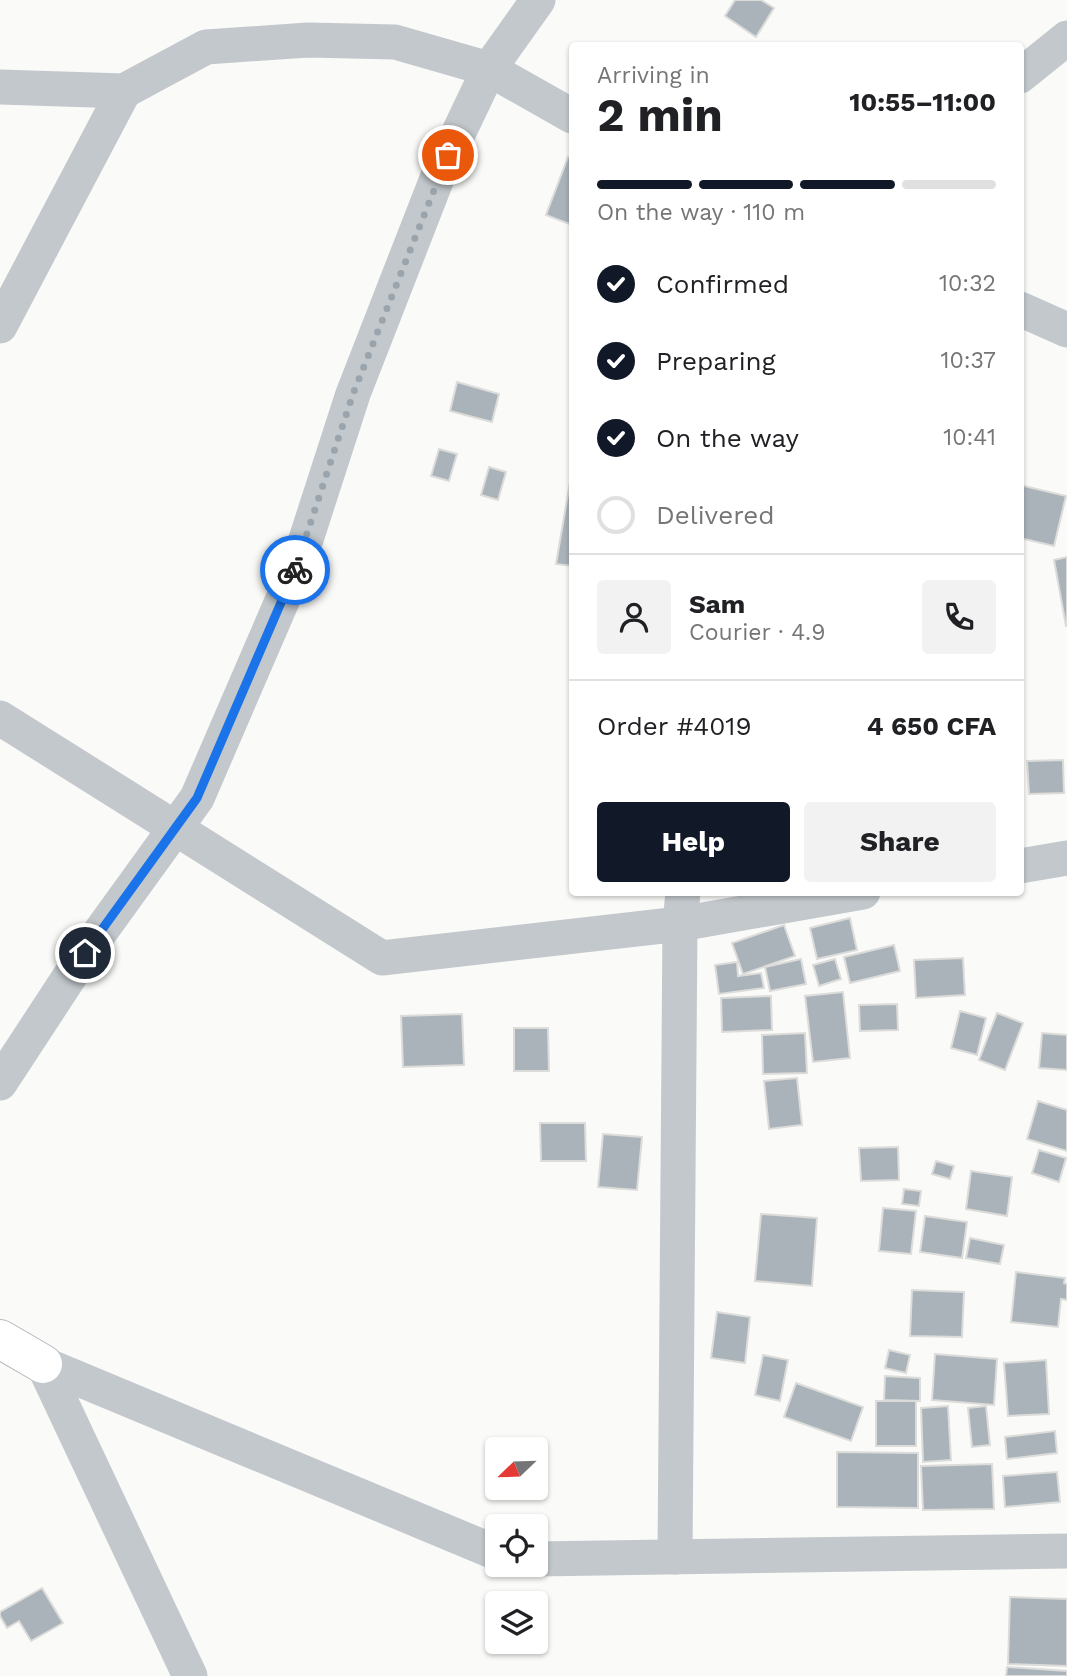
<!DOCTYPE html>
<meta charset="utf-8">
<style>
:root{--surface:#fff;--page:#f2f2f2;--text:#202124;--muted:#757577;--line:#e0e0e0;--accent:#111827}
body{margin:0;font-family:"Work Sans",sans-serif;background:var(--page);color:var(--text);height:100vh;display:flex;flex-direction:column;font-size:26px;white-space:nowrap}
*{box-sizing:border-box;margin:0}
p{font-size:23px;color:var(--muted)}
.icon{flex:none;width:38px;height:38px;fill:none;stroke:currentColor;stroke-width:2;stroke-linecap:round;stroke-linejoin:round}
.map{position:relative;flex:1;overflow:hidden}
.details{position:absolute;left:569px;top:42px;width:455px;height:854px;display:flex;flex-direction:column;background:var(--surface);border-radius:7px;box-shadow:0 2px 5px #0004}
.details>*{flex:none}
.needle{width:46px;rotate:247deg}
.controls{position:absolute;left:485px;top:1437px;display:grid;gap:14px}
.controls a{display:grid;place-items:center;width:63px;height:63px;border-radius:7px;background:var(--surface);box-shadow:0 2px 5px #0004;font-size:35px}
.pin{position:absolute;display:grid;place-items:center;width:60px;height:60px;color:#fff;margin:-30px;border:4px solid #fff;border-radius:50%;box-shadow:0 2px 7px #0007}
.courier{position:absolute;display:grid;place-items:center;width:70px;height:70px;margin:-35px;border:5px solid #1a73e8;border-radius:50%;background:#fff;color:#222;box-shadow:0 2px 9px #0007}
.summary em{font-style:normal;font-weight:700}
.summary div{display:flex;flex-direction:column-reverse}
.summary{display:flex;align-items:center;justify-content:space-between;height:119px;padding:0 28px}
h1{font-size:46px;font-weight:700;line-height:52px}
.bar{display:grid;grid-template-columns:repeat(4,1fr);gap:10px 7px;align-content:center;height:84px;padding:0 28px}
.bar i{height:9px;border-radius:5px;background:var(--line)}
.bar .current{background:var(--accent)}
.bar p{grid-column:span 4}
.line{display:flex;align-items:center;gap:18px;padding:0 28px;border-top:2px solid var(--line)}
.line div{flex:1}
.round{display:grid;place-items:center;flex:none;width:74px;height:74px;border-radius:7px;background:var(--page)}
ol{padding:0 28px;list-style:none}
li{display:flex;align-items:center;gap:21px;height:77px}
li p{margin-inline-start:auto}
li .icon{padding:7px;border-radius:50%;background:var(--accent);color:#fff;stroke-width:4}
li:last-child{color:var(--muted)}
li i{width:38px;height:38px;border:4px solid var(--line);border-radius:50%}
.primary-button{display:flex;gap:14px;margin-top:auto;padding:14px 28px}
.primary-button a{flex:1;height:80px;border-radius:7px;background:var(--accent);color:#fff;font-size:28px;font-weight:700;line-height:80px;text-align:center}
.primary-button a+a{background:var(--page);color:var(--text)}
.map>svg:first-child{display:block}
.building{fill:#aab3b9;stroke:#dcdcda;stroke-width:2}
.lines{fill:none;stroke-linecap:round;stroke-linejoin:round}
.highway-casing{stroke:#b4b9bd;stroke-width:40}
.minor{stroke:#c3c8cc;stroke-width:35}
.highway{stroke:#fff;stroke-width:38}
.done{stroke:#99a4ac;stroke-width:7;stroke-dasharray:0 12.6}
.route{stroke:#1a73e8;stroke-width:9}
</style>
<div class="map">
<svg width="1067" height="1676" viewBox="0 0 1067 1676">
<rect width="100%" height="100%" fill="#fafaf8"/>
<g class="building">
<polygon points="735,0 761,0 774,8 756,37 725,16"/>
<polygon points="568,157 572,159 572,225 546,215"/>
<polygon points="457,382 499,394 492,422 450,411"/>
<polygon points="439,449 457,454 449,481 431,476"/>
<polygon points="489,467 506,472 498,500 481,495"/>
<polygon points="570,482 572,483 572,566 556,564"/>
<polygon points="1020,485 1066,496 1054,546 1020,538"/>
<polygon points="1067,557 1067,626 1066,626 1054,560"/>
<polygon points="1063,760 1064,793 1029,794 1027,761"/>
<polygon points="850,918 857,950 817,959 810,928"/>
<polygon points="784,925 795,956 743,974 732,943"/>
<polygon points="894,945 900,971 850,983 844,957"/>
<polygon points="963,958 965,995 916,998 914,960"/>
<polygon points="801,959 806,984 770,991 765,967"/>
<polygon points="835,959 841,979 819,986 813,965"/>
<polygon points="737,962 738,976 761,973 764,988 719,994 715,965"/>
<polygon points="843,992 850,1058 813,1062 805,996"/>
<polygon points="771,996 772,1030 722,1032 721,998"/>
<polygon points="897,1004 898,1030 860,1031 859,1005"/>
<polygon points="960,1011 986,1018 977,1055 951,1048"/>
<polygon points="997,1013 1023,1023 1005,1070 979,1060"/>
<polygon points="462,1014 464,1065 403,1067 401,1016"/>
<polygon points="514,1028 548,1028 549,1071 514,1071"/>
<polygon points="805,1033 807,1073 763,1074 762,1035"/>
<polygon points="1042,1033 1067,1035 1067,1070 1039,1068"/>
<polygon points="797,1078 802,1125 769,1129 764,1081"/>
<polygon points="1038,1101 1067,1110 1067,1151 1027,1139"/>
<polygon points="540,1123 585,1123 586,1161 541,1161"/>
<polygon points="603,1134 642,1137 637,1190 598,1187"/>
<polygon points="898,1147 899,1180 861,1181 859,1148"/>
<polygon points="1039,1150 1066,1158 1059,1182 1032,1173"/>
<polygon points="936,1161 954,1166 950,1179 932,1174"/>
<polygon points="971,1171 1012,1177 1007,1216 966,1209"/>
<polygon points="904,1189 921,1191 919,1206 902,1204"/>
<polygon points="883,1208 916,1211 911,1254 879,1251"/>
<polygon points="761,1214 817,1218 812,1286 755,1281"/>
<polygon points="925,1216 967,1222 962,1258 920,1252"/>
<polygon points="970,1238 1004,1245 1000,1264 966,1258"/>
<polygon points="1016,1272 1065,1278 1064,1283 1067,1284 1067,1300 1061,1299 1058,1327 1011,1322"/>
<polygon points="912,1290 964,1292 962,1337 910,1336"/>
<polygon points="717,1312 750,1317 745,1363 711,1358"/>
<polygon points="889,1350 910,1355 906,1373 885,1368"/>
<polygon points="935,1354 997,1359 994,1405 932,1400"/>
<polygon points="763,1355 788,1360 780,1401 755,1395"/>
<polygon points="1046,1360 1049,1414 1008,1416 1004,1363"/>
<polygon points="885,1376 920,1378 920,1401 884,1400"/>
<polygon points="796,1383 863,1407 851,1441 784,1417"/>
<rect x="876" y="1401" width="40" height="45"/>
<polygon points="948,1406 951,1460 923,1462 921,1408"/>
<polygon points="986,1406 990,1445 972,1447 968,1408"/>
<polygon points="1055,1431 1057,1453 1007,1459 1005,1437"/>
<polygon points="837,1452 918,1453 918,1508 837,1507"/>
<polygon points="992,1464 994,1509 923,1510 921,1466"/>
<polygon points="1057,1472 1060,1502 1005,1507 1003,1476"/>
<polygon points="42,1588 63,1623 31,1641 19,1621 7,1628 0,1616 0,1612"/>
<polygon points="1010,1597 1067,1599 1067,1666 1008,1664"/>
<polygon points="1007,1667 1067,1671 1067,1676 1006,1676"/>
</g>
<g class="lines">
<defs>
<polyline id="highway" points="0,1339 43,1364"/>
</defs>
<use href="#highway" class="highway-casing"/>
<g class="minor">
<polyline points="1020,76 1067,38"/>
<polyline points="0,87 124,91 206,47 308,40 395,42 489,69 572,116"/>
<polyline points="1020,309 1067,330"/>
<polyline points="0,326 124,91"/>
<polyline points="0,718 382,958 680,924 863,892"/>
<polyline points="1020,866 1067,858"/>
<polyline points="0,1083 85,953 197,798 298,564 353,394 438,176 489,69 538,0"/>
<polyline points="43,1364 497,1553"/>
<polyline points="43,1364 190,1676"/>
<polyline points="675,1557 680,924 683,892"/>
<polyline points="536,1559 1067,1551"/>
</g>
<use href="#highway" class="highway"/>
</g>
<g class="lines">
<polyline class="done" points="295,570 353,394 448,155"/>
<polyline class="route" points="85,953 197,798 295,570"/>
</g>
</svg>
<div class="controls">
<a><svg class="needle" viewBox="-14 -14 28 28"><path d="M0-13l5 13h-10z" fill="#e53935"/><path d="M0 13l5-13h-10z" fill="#757577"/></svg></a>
<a><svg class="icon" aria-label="locate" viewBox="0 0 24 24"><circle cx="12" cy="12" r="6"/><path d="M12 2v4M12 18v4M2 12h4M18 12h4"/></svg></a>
<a><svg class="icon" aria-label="layers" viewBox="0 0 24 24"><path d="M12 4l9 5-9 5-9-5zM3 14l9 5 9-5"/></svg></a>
</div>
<div class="pin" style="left:448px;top:155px;background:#ea580c"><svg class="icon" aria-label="bag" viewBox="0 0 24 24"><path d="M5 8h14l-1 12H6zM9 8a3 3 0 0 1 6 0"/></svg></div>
<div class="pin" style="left:85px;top:953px;background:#1f2937"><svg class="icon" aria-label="home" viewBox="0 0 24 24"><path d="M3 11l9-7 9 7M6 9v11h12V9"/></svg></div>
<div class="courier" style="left:295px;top:570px"><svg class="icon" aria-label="bike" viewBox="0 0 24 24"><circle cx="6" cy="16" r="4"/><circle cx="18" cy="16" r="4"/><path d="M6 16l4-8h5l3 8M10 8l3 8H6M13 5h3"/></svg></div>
<section class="details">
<div class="summary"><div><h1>2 min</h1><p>Arriving in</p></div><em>10:55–11:00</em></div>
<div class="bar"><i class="current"></i><i class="current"></i><i class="current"></i><i></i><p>On the way · 110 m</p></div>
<ol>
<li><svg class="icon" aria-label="check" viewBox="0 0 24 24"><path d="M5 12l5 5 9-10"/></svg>Confirmed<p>10:32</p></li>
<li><svg class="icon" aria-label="check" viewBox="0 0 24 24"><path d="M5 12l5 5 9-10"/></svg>Preparing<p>10:37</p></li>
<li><svg class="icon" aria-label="check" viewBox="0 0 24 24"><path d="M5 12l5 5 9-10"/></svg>On the way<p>10:41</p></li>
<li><i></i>Delivered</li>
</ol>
<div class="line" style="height:126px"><a class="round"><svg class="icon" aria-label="person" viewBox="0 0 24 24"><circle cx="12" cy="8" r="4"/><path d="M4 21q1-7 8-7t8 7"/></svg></a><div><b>Sam</b><p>Courier · 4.9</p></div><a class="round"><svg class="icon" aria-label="phone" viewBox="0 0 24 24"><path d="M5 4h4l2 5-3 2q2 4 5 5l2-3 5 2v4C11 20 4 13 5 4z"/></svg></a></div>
<div class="line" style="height:91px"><div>Order #4019</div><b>4 650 CFA</b></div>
<div class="primary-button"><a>Help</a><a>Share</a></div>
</section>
</div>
